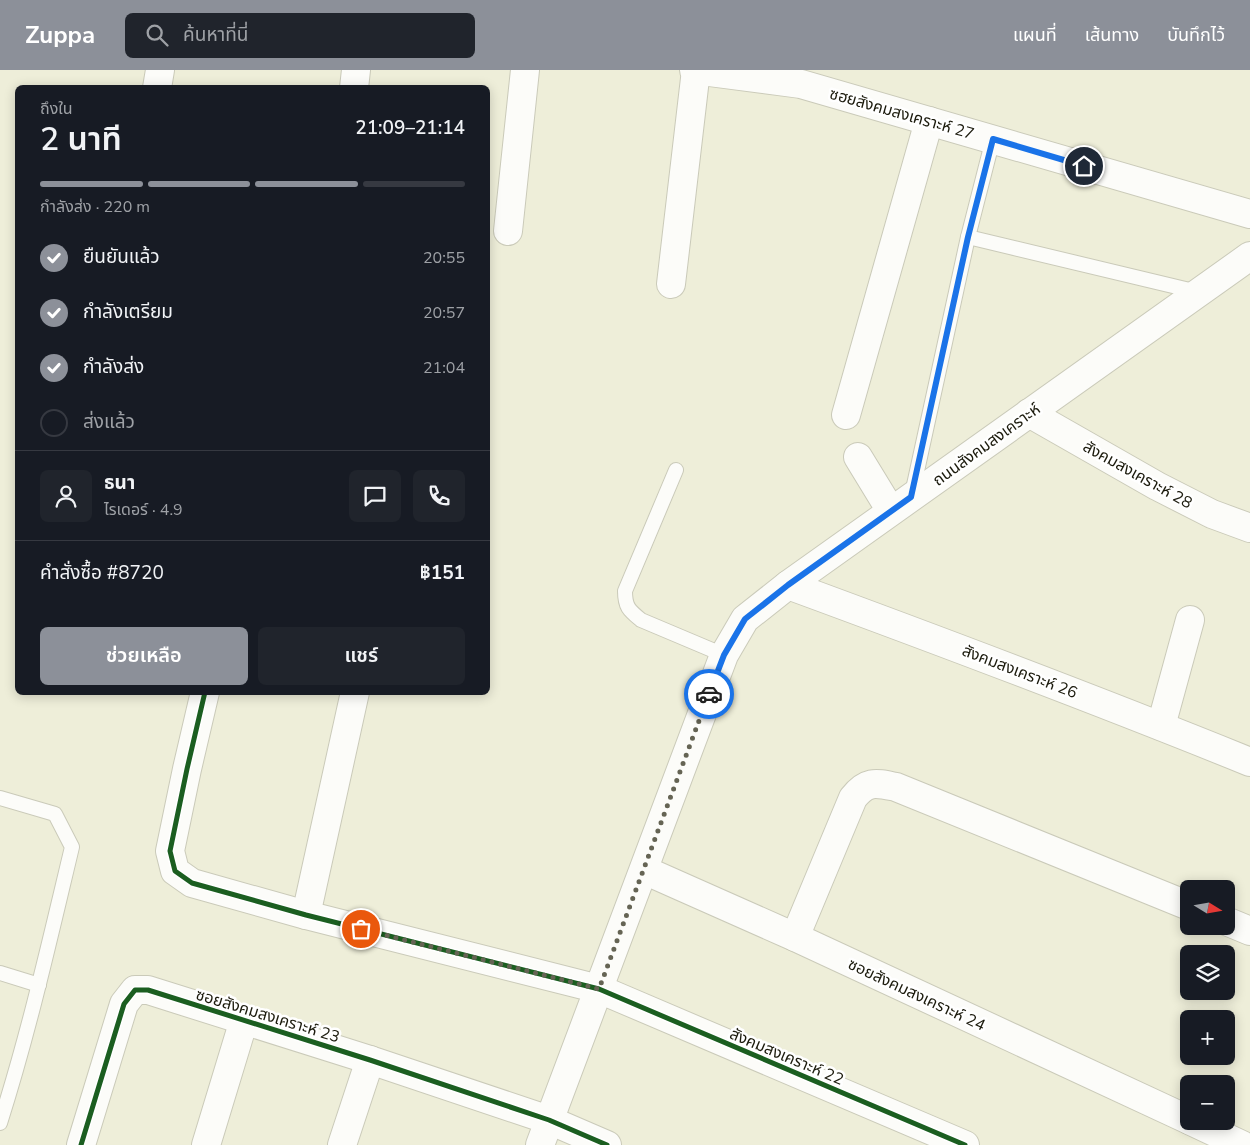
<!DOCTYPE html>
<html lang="th">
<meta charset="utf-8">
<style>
:root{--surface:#171b24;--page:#20242c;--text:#f1f3f6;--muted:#9ea1a6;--line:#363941;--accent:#8c9099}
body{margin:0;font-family:"Nunito Sans","Noto Sans Thai",sans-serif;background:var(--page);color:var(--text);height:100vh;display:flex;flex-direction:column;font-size:19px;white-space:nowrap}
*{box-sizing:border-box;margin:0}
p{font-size:16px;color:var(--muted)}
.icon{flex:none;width:28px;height:28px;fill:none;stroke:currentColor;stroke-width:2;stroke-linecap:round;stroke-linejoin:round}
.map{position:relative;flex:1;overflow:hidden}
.side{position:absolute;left:15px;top:15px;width:475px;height:610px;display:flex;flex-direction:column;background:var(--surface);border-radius:8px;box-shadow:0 2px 12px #0003}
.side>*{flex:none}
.needle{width:32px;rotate:101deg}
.tools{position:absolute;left:1180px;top:810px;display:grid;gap:10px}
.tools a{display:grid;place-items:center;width:55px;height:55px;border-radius:8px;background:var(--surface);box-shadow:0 2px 12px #0003;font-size:25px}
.pin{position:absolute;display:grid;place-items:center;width:42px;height:42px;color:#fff;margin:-21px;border:2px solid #fff;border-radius:50%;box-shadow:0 1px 5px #0007}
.courier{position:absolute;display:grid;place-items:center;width:50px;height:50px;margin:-25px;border:4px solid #1a73e8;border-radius:50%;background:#fff;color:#222;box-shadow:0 1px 6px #0007}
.overview em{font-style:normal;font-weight:600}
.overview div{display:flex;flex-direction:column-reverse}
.overview{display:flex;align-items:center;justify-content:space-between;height:85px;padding:0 25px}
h1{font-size:32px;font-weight:600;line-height:38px}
.bar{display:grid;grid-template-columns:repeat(4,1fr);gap:8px 5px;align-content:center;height:60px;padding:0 25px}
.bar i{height:6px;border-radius:4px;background:var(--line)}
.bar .selected{background:var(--accent)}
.bar p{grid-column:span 4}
.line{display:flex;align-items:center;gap:12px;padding:0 25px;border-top:1px solid var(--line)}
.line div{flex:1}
.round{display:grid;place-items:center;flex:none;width:52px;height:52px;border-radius:8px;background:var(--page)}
ol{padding:0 25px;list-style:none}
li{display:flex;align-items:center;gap:15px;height:55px}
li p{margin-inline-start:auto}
li .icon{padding:5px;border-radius:50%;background:var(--accent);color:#fff;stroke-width:4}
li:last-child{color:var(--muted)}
li i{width:28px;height:28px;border:2px solid var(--line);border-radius:50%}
.cta{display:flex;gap:10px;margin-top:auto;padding:10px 25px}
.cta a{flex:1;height:58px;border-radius:8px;background:var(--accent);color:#fff;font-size:20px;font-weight:600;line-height:58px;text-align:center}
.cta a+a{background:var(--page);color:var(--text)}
header{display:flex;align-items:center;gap:30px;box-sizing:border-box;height:70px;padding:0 25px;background:var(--accent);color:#fff}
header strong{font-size:24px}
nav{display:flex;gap:28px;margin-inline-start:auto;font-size:18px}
.search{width:350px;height:45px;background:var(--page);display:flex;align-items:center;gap:12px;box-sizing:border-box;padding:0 18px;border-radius:8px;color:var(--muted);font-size:19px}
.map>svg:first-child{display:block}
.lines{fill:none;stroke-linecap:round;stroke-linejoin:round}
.lane-casing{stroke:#cacab9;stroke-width:16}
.street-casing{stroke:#cacab9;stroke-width:30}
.secondary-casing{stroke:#cacab9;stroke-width:30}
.lane{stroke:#fcfcf9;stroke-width:14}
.street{stroke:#fcfcf9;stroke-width:28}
.secondary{stroke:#fcfcf9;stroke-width:28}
.cycleway-casing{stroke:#fff;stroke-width:8}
.cycleway{stroke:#1b5e20;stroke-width:5}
.done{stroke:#656454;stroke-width:5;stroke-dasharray:0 9}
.route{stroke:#1a73e8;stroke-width:6}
.labels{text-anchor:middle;stroke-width:5;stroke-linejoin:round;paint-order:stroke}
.street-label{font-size:16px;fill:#1b1a0c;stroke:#fff}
</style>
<header>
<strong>Zuppa</strong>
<div class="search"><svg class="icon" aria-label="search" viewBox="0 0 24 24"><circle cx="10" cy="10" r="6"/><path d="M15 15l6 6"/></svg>ค้นหาที่นี่</div>
<nav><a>แผนที่</a><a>เส้นทาง</a><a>บันทึกไว้</a></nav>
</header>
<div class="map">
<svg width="1250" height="1075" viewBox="0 0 1250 1075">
<rect width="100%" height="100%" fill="#eeeed9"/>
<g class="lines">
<defs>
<g id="lane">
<polyline points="968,167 1198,222"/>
<path d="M676 400 625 521C625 537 629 540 641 550L724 585"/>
<polyline points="912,424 968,167 993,69"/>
<path d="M0 728 55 744 72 777C50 869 29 962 0 1053"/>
<polyline points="0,903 39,915"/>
</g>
<g id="street">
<polyline points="694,0 801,14 1250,144"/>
<polyline points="157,18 160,0"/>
<polyline points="354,18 356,0"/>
<polyline points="508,161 525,0"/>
<polyline points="671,214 696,0"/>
<polyline points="1029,343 1157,416 1212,444 1250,458"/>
<polyline points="846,345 929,51"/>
<polyline points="858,387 891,441"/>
<path d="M788 515C943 572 1097 630 1250 692"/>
<polyline points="205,622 187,699 170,781 175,801 192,813 306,845 599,919 965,1075"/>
<polyline points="1161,656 1190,550"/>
<polyline points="644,800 795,867 1189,1050"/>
<polyline points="306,845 355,622"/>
<polyline points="1226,851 1250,861"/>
<path d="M795 867 853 728C867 710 876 713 896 717L1189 836"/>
<polyline points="1191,1051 1242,1075"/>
<polyline points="81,1075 124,934 135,920 148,920 370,990 549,1050 607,1075"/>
<polyline points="206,1075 244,950"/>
<polyline points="342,1075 370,990"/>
</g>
<polyline id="secondary" points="540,1075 724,585 745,549 788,515 1250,186"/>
</defs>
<use href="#lane" class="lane-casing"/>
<use href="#street" class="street-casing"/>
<use href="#secondary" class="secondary-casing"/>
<use href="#lane" class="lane"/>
<use href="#street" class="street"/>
<use href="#secondary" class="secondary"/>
<defs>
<g id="cycleway">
<polyline points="205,622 187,699 170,781 175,801 192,813 306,845 599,919 965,1075"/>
<polyline points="81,1075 124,934 135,920 148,920 370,990 549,1050 607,1075"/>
</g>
</defs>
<use href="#cycleway" class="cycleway-casing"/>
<use href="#cycleway" class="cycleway"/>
</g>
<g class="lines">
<polyline class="done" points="361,859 599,919 709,624"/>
<polyline class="route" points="709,624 724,585 745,549 788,515 911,427 968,167 993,69 1084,96"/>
</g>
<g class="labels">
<g class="street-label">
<text transform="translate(902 43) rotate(16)" y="6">ซฮยสังคมสงเคราะห์ 27</text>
<text transform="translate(986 374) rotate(-36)" y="6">ถนนสังคมสงเคราะห์</text>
<text transform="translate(1138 404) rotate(29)" y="6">สังคมสงเคราะห์ 28</text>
<text transform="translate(1020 601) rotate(21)" y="6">สังคมสงเคราะห์ 26</text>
<text transform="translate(917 924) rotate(25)" y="6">ซอยสังคมสงเคราะห์ 24</text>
<text transform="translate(268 945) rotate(17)" y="6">ซอยสังคมสงเคราะห์ 23</text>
<text transform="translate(787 986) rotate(23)" y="6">สังคมสงเคราะห์ 22</text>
</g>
</g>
</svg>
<div class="tools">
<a><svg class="needle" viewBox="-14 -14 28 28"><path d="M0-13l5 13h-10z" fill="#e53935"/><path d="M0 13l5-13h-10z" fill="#9ea1a6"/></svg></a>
<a><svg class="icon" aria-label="layers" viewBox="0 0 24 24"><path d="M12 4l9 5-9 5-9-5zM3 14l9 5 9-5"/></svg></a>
<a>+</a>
<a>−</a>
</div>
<div class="pin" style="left:361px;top:859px;background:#ea580c"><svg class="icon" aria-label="bag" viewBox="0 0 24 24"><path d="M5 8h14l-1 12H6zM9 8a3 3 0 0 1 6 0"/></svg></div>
<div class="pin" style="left:1084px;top:96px;background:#1f2937"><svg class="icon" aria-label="home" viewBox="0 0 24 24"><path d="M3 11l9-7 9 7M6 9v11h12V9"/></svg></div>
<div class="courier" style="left:709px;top:624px"><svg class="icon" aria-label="car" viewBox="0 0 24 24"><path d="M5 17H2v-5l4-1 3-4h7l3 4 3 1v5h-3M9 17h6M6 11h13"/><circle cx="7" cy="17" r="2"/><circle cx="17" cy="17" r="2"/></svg></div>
<section class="side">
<div class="overview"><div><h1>2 นาที</h1><p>ถึงใน</p></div><em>21:09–21:14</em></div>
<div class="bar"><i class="selected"></i><i class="selected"></i><i class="selected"></i><i></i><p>กำลังส่ง · 220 m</p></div>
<ol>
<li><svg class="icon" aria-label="check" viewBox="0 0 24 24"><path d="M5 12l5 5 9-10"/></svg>ยืนยันแล้ว<p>20:55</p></li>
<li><svg class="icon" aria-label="check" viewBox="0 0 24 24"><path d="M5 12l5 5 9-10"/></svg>กำลังเตรียม<p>20:57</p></li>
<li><svg class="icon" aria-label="check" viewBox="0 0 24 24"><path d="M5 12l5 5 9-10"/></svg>กำลังส่ง<p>21:04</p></li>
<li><i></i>ส่งแล้ว</li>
</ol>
<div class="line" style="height:90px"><a class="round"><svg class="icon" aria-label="person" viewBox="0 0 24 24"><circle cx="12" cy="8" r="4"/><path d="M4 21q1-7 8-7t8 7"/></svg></a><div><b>ธนา</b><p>ไรเดอร์ · 4.9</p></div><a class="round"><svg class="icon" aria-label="chat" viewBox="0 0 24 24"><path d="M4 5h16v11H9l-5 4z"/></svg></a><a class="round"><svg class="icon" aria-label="phone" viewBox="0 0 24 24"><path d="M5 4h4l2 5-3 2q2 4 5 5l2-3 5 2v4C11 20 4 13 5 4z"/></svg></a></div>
<div class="line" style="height:65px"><div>คำสั่งซื้อ #8720</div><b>฿151</b></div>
<div class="cta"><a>ช่วยเหลือ</a><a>แชร์</a></div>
</section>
</div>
